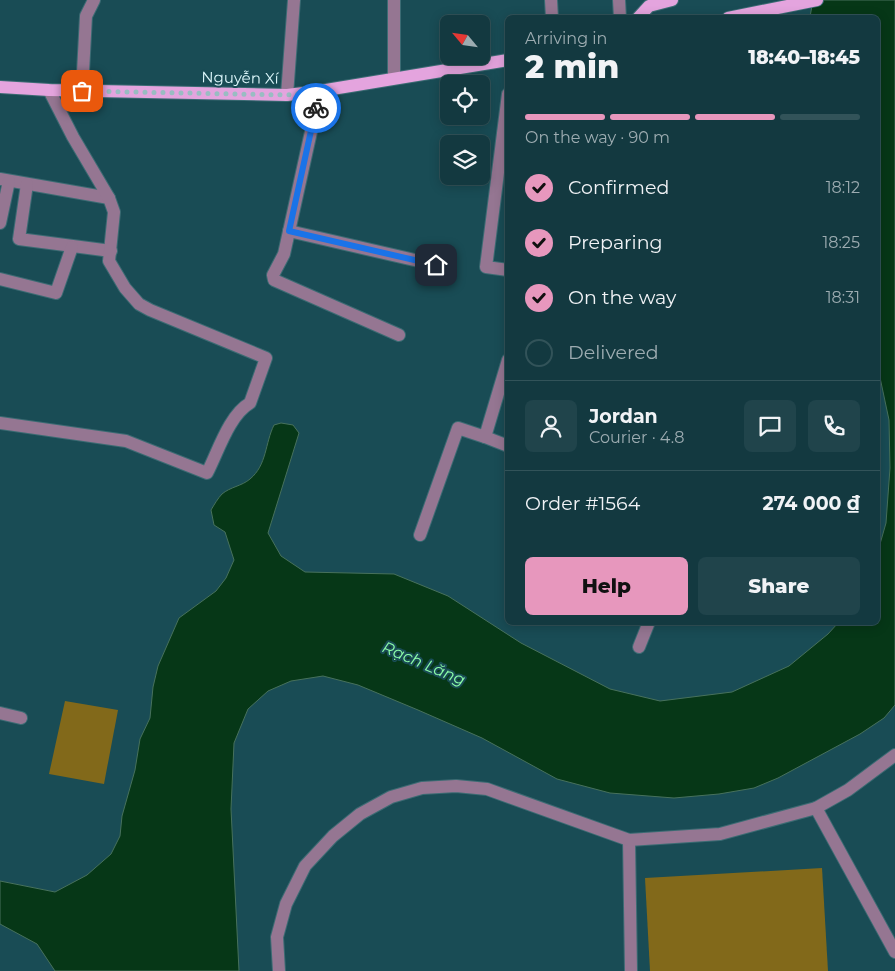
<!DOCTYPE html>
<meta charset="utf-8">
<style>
:root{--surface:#133940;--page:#20444b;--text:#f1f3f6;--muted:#9dacb1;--line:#325359;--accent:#e797bd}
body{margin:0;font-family:Montserrat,sans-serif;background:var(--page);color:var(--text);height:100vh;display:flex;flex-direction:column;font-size:19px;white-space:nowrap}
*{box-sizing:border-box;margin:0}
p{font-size:16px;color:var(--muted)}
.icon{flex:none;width:28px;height:28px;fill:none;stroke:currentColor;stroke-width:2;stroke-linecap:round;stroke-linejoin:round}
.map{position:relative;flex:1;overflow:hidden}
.side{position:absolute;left:505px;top:15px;width:375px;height:610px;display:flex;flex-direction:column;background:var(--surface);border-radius:8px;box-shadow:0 2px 12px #0003,0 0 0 1px var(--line)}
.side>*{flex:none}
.needle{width:32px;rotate:299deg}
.tools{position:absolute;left:440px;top:15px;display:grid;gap:10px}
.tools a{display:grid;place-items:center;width:50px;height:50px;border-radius:8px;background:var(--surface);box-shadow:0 2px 12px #0003,0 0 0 1px var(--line);font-size:25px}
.pin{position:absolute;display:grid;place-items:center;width:42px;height:42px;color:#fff;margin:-21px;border-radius:10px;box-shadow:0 2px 8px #0006}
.courier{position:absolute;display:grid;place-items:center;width:50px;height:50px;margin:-25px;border:4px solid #1a73e8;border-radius:50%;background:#fff;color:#222;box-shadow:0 1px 6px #0007}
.overview em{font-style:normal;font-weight:800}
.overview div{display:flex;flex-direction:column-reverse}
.overview{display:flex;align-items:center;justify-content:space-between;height:85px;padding:0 20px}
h1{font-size:32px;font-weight:800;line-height:38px}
.bar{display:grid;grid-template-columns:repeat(4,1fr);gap:8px 5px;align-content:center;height:60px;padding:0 20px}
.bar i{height:6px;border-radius:4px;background:var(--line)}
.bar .selected{background:var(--accent)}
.bar p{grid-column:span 4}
.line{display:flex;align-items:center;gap:12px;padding:0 20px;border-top:1px solid var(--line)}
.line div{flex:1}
.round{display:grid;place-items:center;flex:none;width:52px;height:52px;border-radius:8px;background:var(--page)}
ol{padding:0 20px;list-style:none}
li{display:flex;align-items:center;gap:15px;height:55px}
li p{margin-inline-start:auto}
li .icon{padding:5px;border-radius:50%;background:var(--accent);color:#111;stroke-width:4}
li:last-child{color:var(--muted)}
li i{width:28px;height:28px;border:2px solid var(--line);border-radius:50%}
.cta{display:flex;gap:10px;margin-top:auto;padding:10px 20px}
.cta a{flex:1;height:58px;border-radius:8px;background:var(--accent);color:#111;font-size:20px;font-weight:800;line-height:58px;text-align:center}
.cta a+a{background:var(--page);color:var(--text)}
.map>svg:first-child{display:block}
.green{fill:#82691a}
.water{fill:#063717;stroke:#47715c}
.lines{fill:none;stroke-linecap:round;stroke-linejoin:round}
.minor-casing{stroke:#3c6b73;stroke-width:14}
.major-casing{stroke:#3c6b73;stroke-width:14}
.minor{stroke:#957692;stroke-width:12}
.major{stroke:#e4a4de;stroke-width:12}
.done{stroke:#99bcc2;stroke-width:5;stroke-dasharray:0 9}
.route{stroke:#1a73e8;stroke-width:6}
.labels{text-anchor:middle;stroke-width:4;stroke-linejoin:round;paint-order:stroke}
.street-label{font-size:15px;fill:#def8fc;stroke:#194c55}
.water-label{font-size:16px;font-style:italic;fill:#8cfca8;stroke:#194c55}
</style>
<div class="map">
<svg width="895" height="971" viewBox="0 0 895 971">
<rect width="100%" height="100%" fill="#194c55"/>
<g class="green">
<polygon points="65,701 118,710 104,784 49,774"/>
<polygon points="822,868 828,971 650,971 645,878"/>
</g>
<path class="water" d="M813 0H895V705L884 718 860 734 778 778 754 788 719 794 674 798 610 793 557 779 482 738 418 710 358 685 323 676 291 681 268 691 248 709 234 743 231 809 239 971H55L37 944 0 924V881L55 892 87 875 111 854 120 836 122 816 135 770 140 739 150 718 153 687 158 666 179 618 216 591 226 578 234 560 225 532 214 525 211 510C214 505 218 498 222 494 230 487 242 486 250 479 267 465 265 443 274 425L281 423 293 425 299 433 268 533 281 556 305 572 394 574 448 596 521 643 610 689 660 701 732 692 789 666 828 634 838 623 878 622V551L886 523 890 468 889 420 878 368V18L810 17Z"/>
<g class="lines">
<defs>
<g id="minor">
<polyline points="551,0 552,18"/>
<polyline points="619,0 620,18"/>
<polyline points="394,78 394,0"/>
<polyline points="82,91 86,16 94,0"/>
<polyline points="320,91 284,254 273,275 274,280 399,335"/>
<polyline points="508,94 486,267 508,270"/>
<polyline points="287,95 294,0"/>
<polyline points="0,179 109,198"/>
<polyline points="27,184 19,239 111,251"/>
<polyline points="0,223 9,181"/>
<polyline points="289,231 436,265"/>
<polyline points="0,279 56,293 72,247"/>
<path d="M0 423 126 441 207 473C218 452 229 415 250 403L266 358 150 310 139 304 125 288 109 261 114 212 109 198 73 137 49 90"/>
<polyline points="485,437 508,446"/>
<polyline points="420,535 458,428 485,437 508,360"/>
<polyline points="639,647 649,622"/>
<polyline points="0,713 21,718"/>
<polyline points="816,808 895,952"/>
<polyline points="629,840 631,971"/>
<polyline points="279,971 277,937 286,904 305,866 333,836 360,814 391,797 422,788 456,786 487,789 629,840 720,834 816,808 848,790 895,755"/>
</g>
<g id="major">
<polyline points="638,18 649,6 672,0"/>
<polyline points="728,18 817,0"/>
<polyline points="0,87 49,90 287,95 320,91 508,60"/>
</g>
</defs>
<use href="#minor" class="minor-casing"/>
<use href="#major" class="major-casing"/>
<use href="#minor" class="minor"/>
<use href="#major" class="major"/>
</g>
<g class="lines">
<polyline class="done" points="82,91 287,95 320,91 316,108"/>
<polyline class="route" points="316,108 289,231 436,265"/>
</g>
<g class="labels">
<g class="street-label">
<text transform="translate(240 78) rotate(1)" y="5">Nguyễn Xí</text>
</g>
<g class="water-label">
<text transform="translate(424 663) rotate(23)" y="6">Rạch Lăng</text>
</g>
</g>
</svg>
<div class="tools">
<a><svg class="needle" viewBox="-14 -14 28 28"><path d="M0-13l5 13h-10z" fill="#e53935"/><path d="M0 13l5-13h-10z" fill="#9dacb1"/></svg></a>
<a><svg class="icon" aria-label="locate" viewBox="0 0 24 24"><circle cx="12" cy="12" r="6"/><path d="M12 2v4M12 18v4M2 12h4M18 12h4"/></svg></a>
<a><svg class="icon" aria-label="layers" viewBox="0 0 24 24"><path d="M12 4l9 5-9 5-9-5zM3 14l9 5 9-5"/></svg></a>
</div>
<div class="pin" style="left:82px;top:91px;background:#ea580c"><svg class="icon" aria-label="bag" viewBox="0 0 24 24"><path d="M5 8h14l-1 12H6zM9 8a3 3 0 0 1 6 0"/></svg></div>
<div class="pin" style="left:436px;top:265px;background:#1f2937"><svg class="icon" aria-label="home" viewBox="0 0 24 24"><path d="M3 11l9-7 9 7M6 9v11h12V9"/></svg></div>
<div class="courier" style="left:316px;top:108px"><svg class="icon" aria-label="bike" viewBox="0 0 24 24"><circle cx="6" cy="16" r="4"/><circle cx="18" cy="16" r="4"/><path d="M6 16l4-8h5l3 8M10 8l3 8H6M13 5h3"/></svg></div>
<section class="side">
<div class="overview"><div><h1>2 min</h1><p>Arriving in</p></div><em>18:40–18:45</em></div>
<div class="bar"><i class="selected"></i><i class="selected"></i><i class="selected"></i><i></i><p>On the way · 90 m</p></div>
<ol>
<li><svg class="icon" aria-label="check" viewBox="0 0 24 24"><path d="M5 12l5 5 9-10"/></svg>Confirmed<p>18:12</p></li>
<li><svg class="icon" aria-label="check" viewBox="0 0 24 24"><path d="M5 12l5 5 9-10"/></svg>Preparing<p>18:25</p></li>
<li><svg class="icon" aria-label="check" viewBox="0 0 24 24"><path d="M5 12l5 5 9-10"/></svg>On the way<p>18:31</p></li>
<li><i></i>Delivered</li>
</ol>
<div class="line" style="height:90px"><a class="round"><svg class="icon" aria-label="person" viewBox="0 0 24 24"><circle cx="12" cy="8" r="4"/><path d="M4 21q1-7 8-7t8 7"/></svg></a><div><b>Jordan</b><p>Courier · 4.8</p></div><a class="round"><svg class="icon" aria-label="chat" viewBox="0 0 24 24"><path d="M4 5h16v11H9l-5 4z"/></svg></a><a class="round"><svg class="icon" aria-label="phone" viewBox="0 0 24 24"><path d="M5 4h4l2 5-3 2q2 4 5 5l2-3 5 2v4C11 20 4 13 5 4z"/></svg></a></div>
<div class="line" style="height:65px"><div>Order #1564</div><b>274 000 ₫</b></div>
<div class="cta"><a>Help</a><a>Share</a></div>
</section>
</div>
